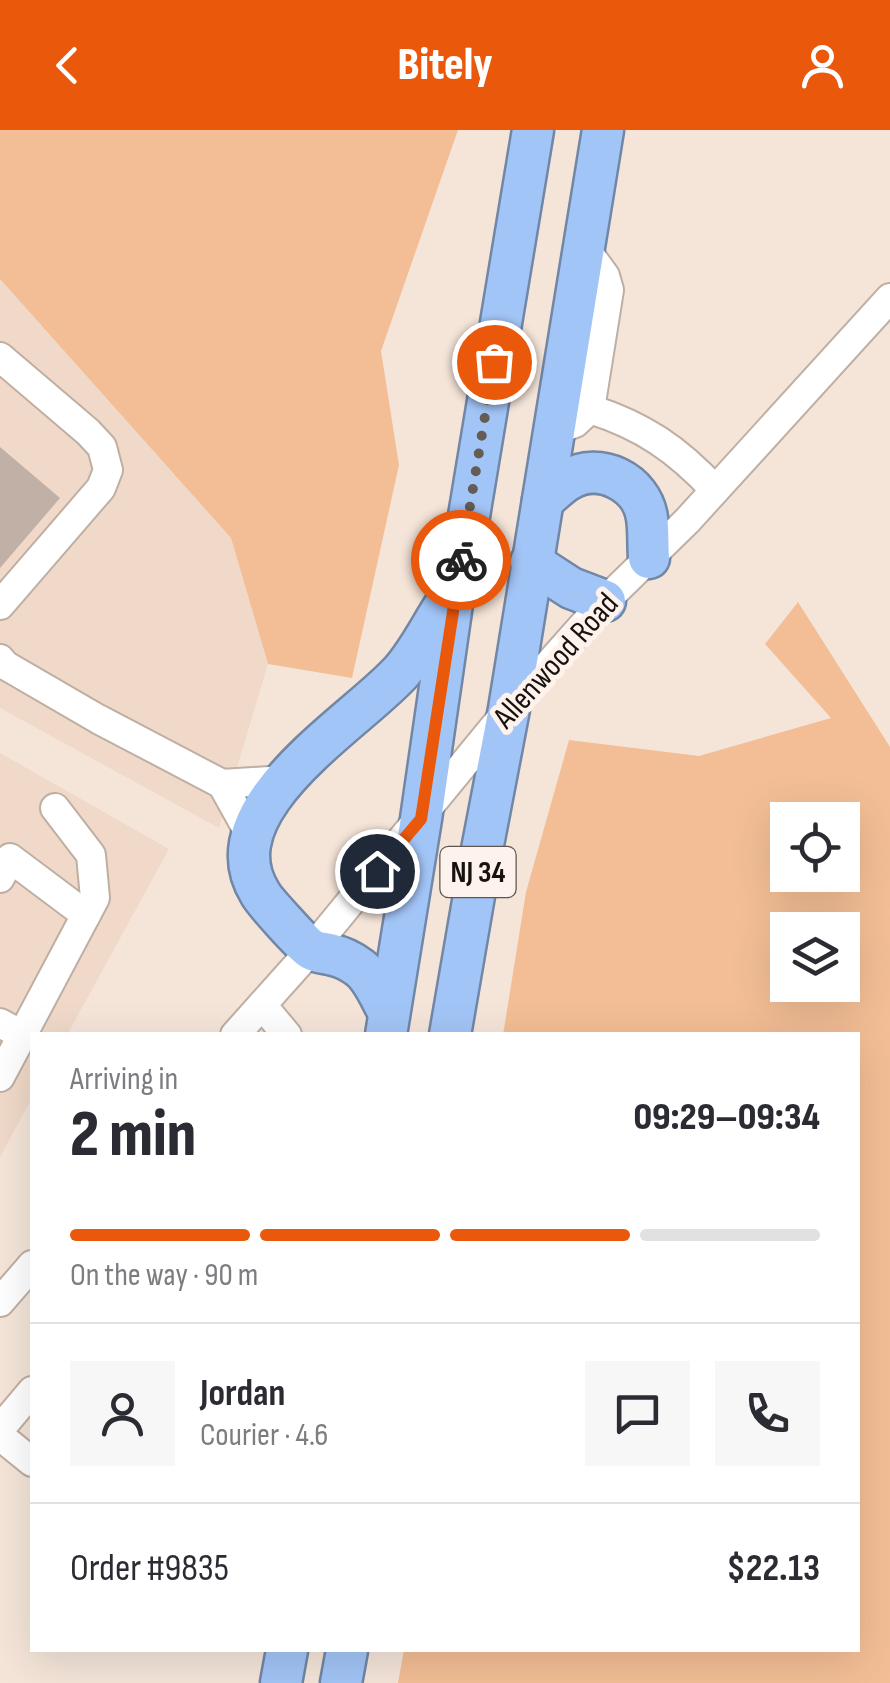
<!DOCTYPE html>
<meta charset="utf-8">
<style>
:root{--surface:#fff;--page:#f7f7f7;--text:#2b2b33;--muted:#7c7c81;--line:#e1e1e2;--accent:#ea580c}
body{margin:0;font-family:"Sofia Sans Condensed",sans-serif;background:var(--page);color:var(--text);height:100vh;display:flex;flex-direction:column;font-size:38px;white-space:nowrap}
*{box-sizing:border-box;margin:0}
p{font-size:32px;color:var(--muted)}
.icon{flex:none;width:55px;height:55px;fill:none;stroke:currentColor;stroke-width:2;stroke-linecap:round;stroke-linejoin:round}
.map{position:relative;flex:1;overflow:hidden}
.side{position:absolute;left:30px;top:902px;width:830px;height:620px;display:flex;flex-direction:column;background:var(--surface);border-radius:0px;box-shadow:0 10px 40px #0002}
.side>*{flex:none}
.controls{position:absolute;left:770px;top:672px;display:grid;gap:20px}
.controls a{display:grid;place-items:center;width:90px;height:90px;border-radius:0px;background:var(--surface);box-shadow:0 10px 40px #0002;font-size:50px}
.pin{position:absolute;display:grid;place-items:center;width:85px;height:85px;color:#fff;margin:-42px;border:5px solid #fff;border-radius:50%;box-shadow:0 2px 10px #0007}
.courier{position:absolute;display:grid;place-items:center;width:100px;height:100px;margin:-50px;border:8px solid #ea580c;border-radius:50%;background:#fff;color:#222;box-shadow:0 2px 12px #0007}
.head em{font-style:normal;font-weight:800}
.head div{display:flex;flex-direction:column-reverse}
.head{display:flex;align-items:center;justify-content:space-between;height:170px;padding:0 40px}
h1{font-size:65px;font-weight:800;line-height:75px}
.bar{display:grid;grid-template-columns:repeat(4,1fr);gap:15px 10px;align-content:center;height:120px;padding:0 40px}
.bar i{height:12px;border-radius:8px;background:var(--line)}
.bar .selected{background:var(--accent)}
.bar p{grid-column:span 4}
.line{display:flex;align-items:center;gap:25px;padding:0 40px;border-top:2px solid var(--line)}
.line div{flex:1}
.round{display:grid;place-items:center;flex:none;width:105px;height:105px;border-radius:0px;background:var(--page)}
header{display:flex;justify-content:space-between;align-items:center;height:130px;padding:0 40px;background:var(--accent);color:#fff;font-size:45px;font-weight:800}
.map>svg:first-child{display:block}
.built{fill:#f0d9c8}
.green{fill:#f3be95;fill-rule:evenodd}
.building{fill:#c0b0a5}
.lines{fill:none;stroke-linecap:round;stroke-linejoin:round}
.minor-casing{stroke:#bfafa3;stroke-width:32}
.highway-casing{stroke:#7286a5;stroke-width:45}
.minor{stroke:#fff;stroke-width:28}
.highway{stroke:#a2c5f7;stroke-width:40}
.done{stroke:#655c55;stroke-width:10;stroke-dasharray:0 18}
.route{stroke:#ea580c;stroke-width:12}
.labels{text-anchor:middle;stroke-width:10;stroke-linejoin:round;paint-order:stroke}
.shield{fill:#fef3ec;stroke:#5d5651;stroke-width:2.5}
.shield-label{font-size:30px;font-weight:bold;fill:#18120e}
.street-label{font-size:32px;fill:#18120e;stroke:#fef3ec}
</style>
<header><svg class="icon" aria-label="back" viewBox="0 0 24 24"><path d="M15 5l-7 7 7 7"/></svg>Bitely<svg class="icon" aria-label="person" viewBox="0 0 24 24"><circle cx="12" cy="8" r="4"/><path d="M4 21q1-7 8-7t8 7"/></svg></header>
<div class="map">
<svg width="890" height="1553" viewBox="0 0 890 1553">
<rect width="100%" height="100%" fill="#f5e5d9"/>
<g class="built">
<polygon points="0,149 231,408 268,534 219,698 0,578"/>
<polygon points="0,623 169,719 67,905 32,905 32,968 0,1027"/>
</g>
<g class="green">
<polygon points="0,0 458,0 381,221 399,335 352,548 268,534 231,408 0,149"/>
<path d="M798 472 890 617V1553H398L404 1520H858V905H503L526 762 569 610 699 626 831 588 765 514ZM788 690H842V745H788ZM788 800H842V855H788Z"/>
</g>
<polygon class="building" points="0,317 60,368 0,438"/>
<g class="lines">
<defs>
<g id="minor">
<polyline points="0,227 88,302 102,317 108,340 101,358 0,475"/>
<path d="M590 279C643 296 677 319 715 360"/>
<polyline points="554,301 575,293 590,279 609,160 605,146 584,117"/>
<polyline points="0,529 5,535 98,589 222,654"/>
<polyline points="252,708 222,654 285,650"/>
<polyline points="0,748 10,728 86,785"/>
<polyline points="262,875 287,905"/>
<polyline points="0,893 22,905"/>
<polyline points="235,905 311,820 509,579 605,471 687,391 890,168"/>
<polyline points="0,947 95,768 91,725 55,678"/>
<polyline points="0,1172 32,1135"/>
<polyline points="0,1299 32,1261"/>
<polyline points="0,1306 32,1332"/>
</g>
<g id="highway">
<path d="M543 370C551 364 559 355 568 350 599 331 642 352 647 388 649 401 648 415 649 428"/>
<polyline points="531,432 571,458 605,471"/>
<path d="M389 883C381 869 373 848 360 838 352 832 343 827 333 825 327 823 317 823 311 819 304 815 264 771 260 763 208 679 355 593 401 542 419 522 432 494 447 472"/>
<polyline points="386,905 421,689 454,460 469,386 533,0"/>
<polyline points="450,905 481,725 509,579 603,0"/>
<polyline points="281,1553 287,1520"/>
<polyline points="341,1553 347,1520"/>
</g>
</defs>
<use href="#minor" class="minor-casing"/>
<use href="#highway" class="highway-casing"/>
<use href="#minor" class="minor"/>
<use href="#highway" class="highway"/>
</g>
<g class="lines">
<polyline class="done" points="461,430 494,232"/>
<polyline class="route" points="377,741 421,689 461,430"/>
</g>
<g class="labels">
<rect class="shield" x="440.5" y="717" width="75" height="50" rx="8"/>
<g class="shield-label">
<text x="478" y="752">NJ 34</text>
</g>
<g class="street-label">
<text transform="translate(555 530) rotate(-48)" y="11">Allenwood Road</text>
</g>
</g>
</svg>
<div class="controls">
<a><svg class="icon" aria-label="locate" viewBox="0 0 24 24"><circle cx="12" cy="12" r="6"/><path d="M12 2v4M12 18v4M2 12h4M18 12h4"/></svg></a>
<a><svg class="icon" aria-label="layers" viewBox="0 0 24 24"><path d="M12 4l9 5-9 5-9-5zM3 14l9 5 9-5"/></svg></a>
</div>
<div class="pin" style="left:494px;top:232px;background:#ea580c"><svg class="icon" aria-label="bag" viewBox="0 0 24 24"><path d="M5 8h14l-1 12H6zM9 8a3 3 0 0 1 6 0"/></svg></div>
<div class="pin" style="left:377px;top:741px;background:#1f2937"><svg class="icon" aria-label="home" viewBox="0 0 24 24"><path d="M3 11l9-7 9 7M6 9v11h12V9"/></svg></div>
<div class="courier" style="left:461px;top:430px"><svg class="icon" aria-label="bike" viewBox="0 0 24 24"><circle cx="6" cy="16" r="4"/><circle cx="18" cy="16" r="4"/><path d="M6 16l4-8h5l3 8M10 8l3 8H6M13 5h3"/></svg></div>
<section class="side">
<div class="head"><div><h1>2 min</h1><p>Arriving in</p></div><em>09:29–09:34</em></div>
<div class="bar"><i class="selected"></i><i class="selected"></i><i class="selected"></i><i></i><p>On the way · 90 m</p></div>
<div class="line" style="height:180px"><a class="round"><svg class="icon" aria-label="person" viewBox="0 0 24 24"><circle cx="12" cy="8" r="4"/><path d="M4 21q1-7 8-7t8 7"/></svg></a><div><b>Jordan</b><p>Courier · 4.6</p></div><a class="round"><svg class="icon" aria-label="chat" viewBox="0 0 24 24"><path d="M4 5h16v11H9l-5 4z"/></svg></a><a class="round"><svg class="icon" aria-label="phone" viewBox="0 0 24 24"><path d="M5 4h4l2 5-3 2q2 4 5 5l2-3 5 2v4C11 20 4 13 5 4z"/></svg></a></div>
<div class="line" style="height:130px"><div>Order #9835</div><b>$22.13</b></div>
</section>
</div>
